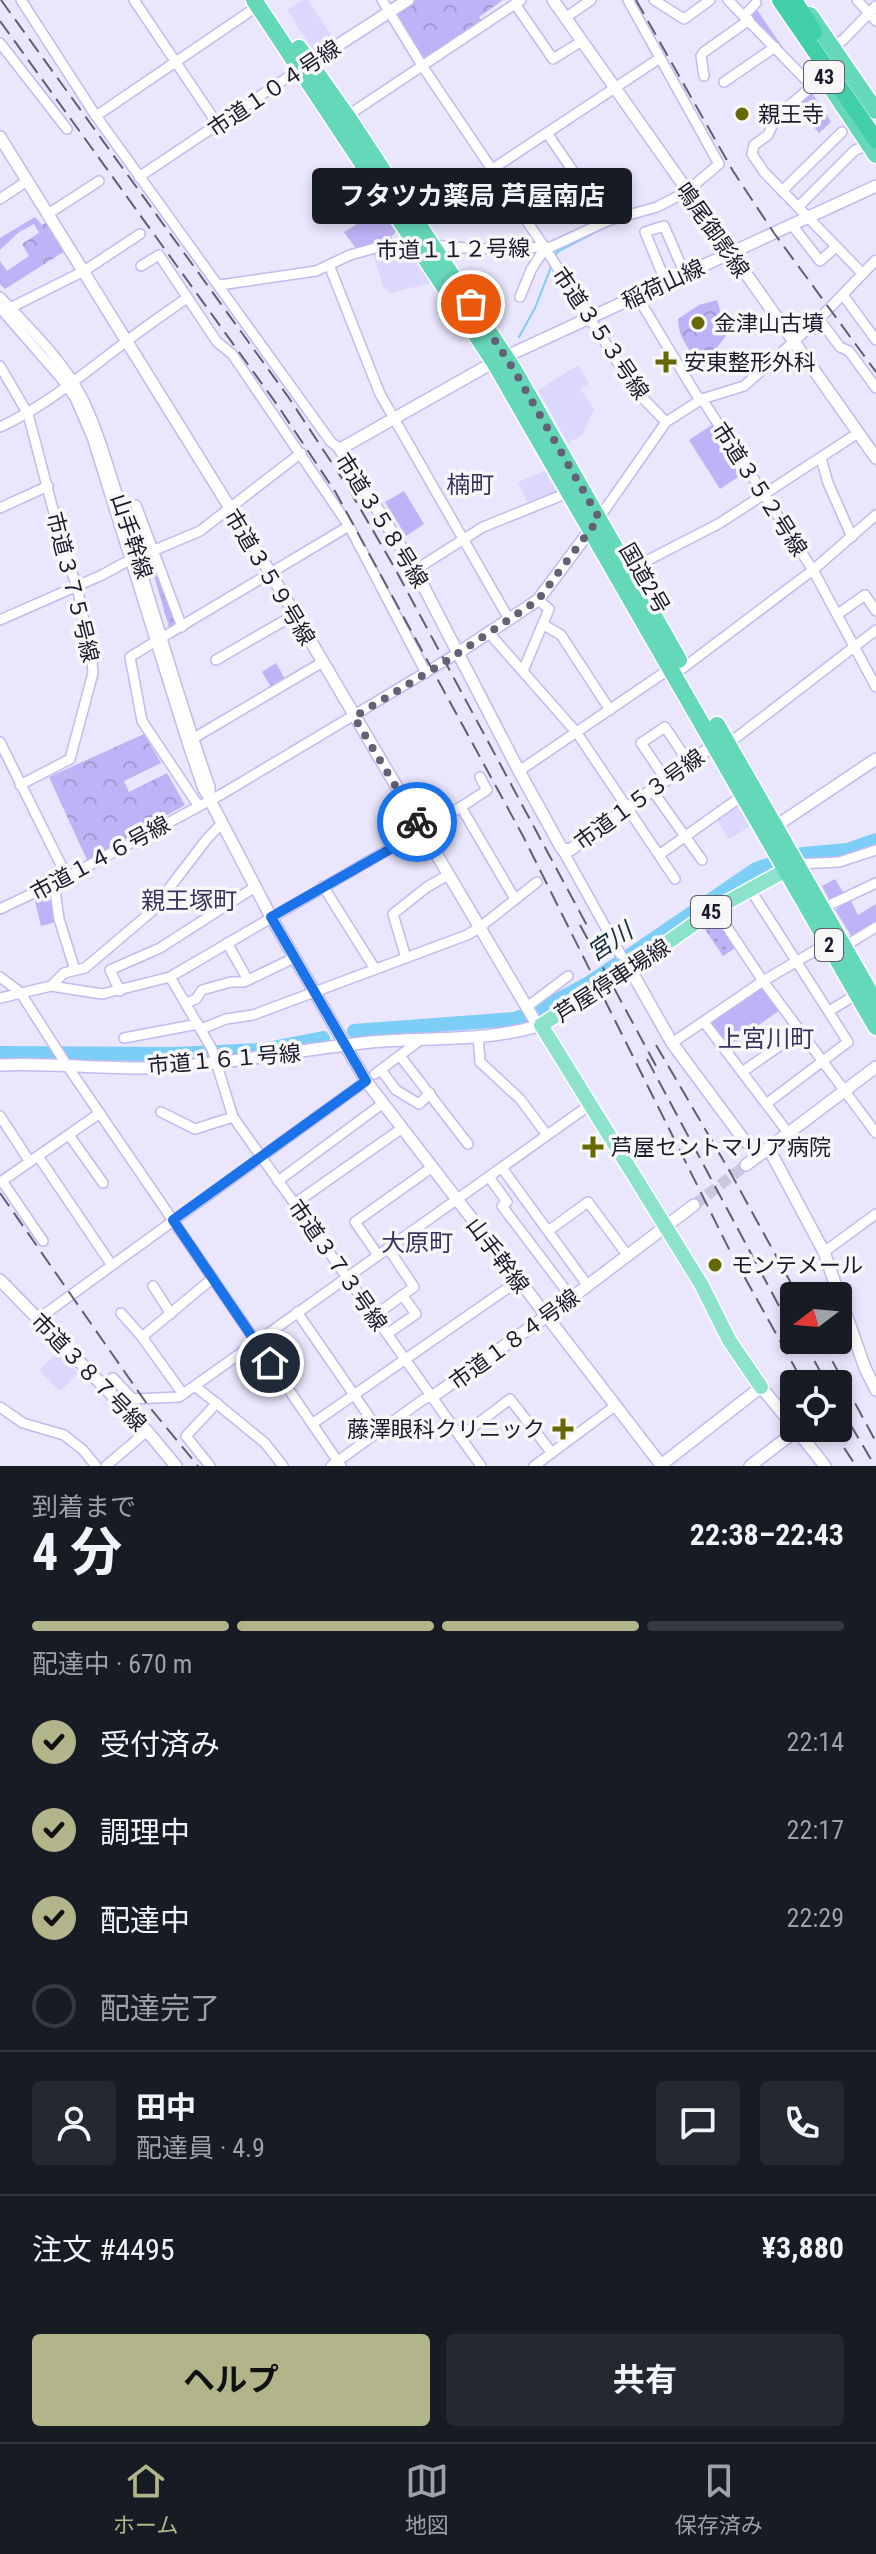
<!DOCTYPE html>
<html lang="ja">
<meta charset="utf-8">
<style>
:root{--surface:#171b24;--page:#242831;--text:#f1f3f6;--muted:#9ea1a6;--line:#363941;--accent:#b2b48a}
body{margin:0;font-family:"Roboto Condensed","Noto Sans JP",sans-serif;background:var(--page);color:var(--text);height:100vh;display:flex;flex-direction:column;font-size:30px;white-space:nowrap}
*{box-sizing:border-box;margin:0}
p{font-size:26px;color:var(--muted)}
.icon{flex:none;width:44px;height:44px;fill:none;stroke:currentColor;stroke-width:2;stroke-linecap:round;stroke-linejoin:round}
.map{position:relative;height:1466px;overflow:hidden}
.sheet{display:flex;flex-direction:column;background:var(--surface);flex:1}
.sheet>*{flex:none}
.needle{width:52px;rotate:254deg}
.tools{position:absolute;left:780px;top:1282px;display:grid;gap:16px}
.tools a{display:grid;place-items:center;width:72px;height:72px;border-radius:8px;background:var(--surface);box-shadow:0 4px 12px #0003;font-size:40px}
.pin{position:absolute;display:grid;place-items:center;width:68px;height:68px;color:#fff;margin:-34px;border:4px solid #fff;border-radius:50%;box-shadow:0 2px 8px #0007}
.courier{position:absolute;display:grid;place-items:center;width:80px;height:80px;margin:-40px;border:6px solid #1a73e8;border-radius:50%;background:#fff;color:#222;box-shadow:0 2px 10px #0007}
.bubble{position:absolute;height:56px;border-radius:8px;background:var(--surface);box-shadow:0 4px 12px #0003;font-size:26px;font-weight:700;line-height:56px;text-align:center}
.summary em{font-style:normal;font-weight:700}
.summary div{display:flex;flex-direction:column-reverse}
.summary{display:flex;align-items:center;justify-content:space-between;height:136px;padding:0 32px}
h1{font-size:52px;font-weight:700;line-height:60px}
.bar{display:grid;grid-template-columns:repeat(4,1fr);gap:12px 8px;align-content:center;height:96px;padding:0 32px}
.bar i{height:10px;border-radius:6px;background:var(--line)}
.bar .on{background:var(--accent)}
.bar p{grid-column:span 4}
.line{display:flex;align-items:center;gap:20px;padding:0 32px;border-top:2px solid var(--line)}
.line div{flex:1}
.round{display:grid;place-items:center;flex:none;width:84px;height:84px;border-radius:8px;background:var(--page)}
ol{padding:0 32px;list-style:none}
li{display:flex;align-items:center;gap:24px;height:88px}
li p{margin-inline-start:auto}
li .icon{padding:8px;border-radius:50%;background:var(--accent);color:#111;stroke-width:4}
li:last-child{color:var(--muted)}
li i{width:44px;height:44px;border:4px solid var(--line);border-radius:50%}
.primary-button{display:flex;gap:16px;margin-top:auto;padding:16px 32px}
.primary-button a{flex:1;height:92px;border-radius:8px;background:var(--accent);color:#111;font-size:32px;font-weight:700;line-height:92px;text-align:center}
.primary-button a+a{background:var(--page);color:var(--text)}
.tabs{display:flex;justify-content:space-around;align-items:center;height:112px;border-top:2px solid var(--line);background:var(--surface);font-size:22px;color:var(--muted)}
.tabs a{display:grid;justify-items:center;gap:4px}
.tabs .on{color:var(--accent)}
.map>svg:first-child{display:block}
.built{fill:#dcd7fd}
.forest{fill:url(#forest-crowns)}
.park{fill:#beb3f6}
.garden{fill:url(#garden-dots)}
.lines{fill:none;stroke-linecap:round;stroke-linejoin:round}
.stream{stroke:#7dcef6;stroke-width:2}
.river{stroke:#7dcef6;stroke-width:14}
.tertiary-tunnel{stroke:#cac7de;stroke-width:11;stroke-dasharray:11 5.5;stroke-linecap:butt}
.minor-casing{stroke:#c2baf0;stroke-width:12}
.tertiary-casing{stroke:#c2baf0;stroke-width:14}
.primary-casing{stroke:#fff;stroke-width:17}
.trunk-casing{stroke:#fff;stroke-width:19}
.motorway-casing{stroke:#fff;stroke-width:19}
.minor{stroke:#fff;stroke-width:9}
.tertiary{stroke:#fff;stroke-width:11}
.primary{stroke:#8ce2cb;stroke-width:14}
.trunk{stroke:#66d8ba;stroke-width:16}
.motorway{stroke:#40cfa9;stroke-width:16}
.rail{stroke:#615e72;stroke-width:2;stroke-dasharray:16 8;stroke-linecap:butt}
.done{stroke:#646176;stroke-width:8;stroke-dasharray:0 14.4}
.route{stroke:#1a73e8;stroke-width:10}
.poi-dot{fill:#666805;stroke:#f7f7f7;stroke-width:3}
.labels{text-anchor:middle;stroke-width:7;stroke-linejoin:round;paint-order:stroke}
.shield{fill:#f7f7f7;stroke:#5e5c6a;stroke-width:2}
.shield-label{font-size:20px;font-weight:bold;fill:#1d1a2d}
.street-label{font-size:22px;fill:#1d1a2d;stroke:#f7f7f7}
.poi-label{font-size:22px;fill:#1d1a2d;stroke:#f7f7f7;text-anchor:start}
.neighbourhood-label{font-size:24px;fill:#3b335f;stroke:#f7f7f7}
.water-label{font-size:24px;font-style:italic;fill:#152e3b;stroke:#f7f7f7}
</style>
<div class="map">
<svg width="876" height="1466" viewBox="0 0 876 1466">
<defs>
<pattern id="forest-crowns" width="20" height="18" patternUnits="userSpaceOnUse" patternTransform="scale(2)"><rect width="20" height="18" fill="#beb3f6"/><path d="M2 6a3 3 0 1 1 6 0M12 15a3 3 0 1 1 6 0" fill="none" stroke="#a399d3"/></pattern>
<pattern id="garden-dots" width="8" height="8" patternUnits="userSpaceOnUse" patternTransform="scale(2)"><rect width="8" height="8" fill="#beb3f6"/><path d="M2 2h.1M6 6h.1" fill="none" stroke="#a399d3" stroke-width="1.8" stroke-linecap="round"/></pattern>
</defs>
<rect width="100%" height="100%" fill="#e9e6fd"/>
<g class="built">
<polygon points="303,0 308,0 335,42 316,55 287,10"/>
<polygon points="408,250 431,283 390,293 383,287 373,253"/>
<polygon points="578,365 589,383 580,389 594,409 582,435 568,443 538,390"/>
<polygon points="545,471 558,493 528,504 518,482"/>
<polygon points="736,803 749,827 729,839 716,818"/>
<polygon points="58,1352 78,1373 60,1391 39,1370"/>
</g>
<g class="forest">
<polygon points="416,0 503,0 479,17 483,23 426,57 421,57 396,20 396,14"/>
<polygon points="35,217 42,225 47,222 65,251 5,289 0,284 0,261 7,271 29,256 22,244 39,233 34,224 19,232 0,250 0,238"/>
<path d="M717 300 727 333C722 344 710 356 698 359 687 350 678 334 678 319L699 305Z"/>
<polygon points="144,734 161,763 124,781 129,792 167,773 185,805 87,860 49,777"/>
</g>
<g class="park">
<polygon points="755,7 788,55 747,17"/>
<polygon points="810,90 831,122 819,133 794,104"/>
<polygon points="380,210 396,232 391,237 394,242 355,247 344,232"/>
<polygon points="712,425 744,473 720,489 689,440"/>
<polygon points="404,491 424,524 406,536 385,502"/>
<polygon points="276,663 285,679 271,687 262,672"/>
<polygon points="835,879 844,894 830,901 822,886"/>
<polygon points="50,889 56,922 41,926 34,897"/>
<polygon points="849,897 858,915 876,904 876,922 852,937 835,910 840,907 838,903"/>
<polygon points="760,989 765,989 780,1010 726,1048 711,1026 711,1021"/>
</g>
<g class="garden">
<polygon points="151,558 177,622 170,630 149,559"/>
<polygon points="719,919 737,947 723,956 704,928"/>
</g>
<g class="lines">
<g class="stream">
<polyline points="556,256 557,252 605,227"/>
<polyline points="519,337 535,308 551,267"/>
</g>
<g class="river">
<polyline points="354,1031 515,1019 543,1008 589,983 756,869 803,854 847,850 876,840"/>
<polyline points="0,1053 175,1054 262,1050 323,1038"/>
</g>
<polyline class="tertiary-tunnel" points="694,1205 746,1165"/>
<defs>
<g id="minor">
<polyline points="21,0 96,116 331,442 340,449"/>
<polyline points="134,0 218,125"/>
<polyline points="382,0 423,67 545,248 636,391 666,422"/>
<polyline points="654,0 684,19 710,0"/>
<polyline points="728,0 812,86"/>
<polyline points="857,0 876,21"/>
<polyline points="515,4 553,59 582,41"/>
<polyline points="744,16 756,3"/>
<polyline points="565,18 591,0"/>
<polyline points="0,43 67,129"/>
<polyline points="831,47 843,40 876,6"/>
<polyline points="704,76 701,56 704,52 749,20"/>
<polyline points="824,76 776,117 768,135 754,145 752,154 764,172 863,274"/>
<polyline points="724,82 775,47"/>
<polyline points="96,116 258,6"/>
<polyline points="347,116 521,0"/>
<polyline points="547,133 607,221"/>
<polyline points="139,177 300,69"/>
<polyline points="782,191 842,132"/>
<polyline points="0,199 27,181"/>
<polyline points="798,207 855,150 869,145"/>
<polyline points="48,214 99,181"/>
<polyline points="414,221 660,58"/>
<polyline points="792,225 820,261 836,247"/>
<polyline points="433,245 476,249 551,247 607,221 657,207 686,192 719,164 628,0"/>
<polyline points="329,265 380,394 509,619"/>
<polyline points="141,266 159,255 217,342 232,354 349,526 426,673"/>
<polyline points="666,283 645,232 664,226 685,274"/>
<polyline points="220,285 316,271 350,255 375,248 418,246"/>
<polyline points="843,295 876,340"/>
<polyline points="637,296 697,396 702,399 813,570 876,687"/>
<path d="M0 297C29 328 62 359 82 397 100 433 110 473 123 512 152 603 178 696 210 787V800"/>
<polyline points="520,297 531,270 545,248"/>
<polyline points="0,308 61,378 75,398 92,437 187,742 203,789 210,800"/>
<polyline points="10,308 84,271 140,234"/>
<polyline points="819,319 840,347 849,351 876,388"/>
<polyline points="0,366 28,414 65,555 77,586 92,661 93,673 70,759 20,785"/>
<path d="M0 427C48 405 85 372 127 341 146 326 167 312 187 298"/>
<polyline points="821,458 828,483 852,537"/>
<polyline points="136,505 182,627"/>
<polyline points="0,508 48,486"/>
<polyline points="599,518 666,422 702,399 744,386 819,319 876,260"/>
<polyline points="415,570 483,527 570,492"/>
<polyline points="629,570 720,523 858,433"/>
<polyline points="838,614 865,595 876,611"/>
<polyline points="0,620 102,575 124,563 200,531 301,453"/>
<polyline points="544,625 561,635 610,710"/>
<polyline points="489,633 577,733 675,879"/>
<polyline points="163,637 349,526"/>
<polyline points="156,641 130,657 142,721 198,805"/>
<polyline points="216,660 294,615"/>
<polyline points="683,668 813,570 876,515"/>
<polyline points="523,671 549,609 538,600"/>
<polyline points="194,738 321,663"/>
<polyline points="0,742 67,877"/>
<polyline points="728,744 876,630"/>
<polyline points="519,771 671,668"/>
<polyline points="666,780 641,743 665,727 689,763"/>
<polyline points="652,790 702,860"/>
<polyline points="461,807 515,899"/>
<polyline points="562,849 621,955"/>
<polyline points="659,855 742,796"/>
<polyline points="797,864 839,862 876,850"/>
<polyline points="54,884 59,919 75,970"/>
<polyline points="323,886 375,969"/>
<polyline points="750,889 848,1042 766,1104"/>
<polyline points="823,908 876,883"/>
<polyline points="0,909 67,877 222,794 458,653"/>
<polyline points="715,909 763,981 876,1133"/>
<polyline points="227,943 248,980"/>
<polyline points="845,946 876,927"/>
<polyline points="406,958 393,914 427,887 448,875"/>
<polyline points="0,977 20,992 68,1067 341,1466"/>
<polyline points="170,977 212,1049 233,1117 481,1466"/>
<polyline points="51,986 64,973 85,968 151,912 206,840 222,823"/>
<polyline points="120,991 110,970 160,948 255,887"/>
<polyline points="0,998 51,986 102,994 170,977 461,807 487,790 480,777"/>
<polyline points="186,1003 196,999 202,990 231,982 244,982 294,958"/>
<polyline points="527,1007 568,976"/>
<polyline points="829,1011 857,994"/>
<polyline points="704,1022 789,1134"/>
<polyline points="201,1029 226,1019 253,1015 467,935 479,928 537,882"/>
<polyline points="478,1036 480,1062 520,1099 547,1135"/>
<polyline points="124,1038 198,1024"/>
<polyline points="672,1043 763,981 828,943"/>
<polyline points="400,1056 468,1144"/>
<polyline points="381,1070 396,1090 419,1104 430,1093"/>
<polyline points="742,1072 801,1031"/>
<polyline points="375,1074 419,1041"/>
<polyline points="161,1112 195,1129 233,1117"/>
<polyline points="0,1116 30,1162"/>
<polyline points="69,1135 103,1183"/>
<polyline points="38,1156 111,1264"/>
<polyline points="502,1168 588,1286"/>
<polyline points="489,1177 507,1202 502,1206 571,1297"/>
<polyline points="278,1181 382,1104"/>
<polyline points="294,1204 401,1129"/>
<polyline points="548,1231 588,1202 628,1256"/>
<polyline points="43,1241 2,1181 100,1113"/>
<polyline points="824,1252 876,1214"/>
<polyline points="378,1255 355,1222 431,1168"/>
<polyline points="153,1286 171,1314"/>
<polyline points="297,1312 379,1431"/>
<polyline points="121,1313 142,1337"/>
<polyline points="374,1316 414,1287 388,1248"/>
<polyline points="38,1319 366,1081"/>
<polyline points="387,1334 416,1314 402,1295"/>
<polyline points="103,1385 113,1378 133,1399 179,1397 591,1104"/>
<polyline points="195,1386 265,1443 283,1466"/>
<polyline points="183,1394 142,1337 213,1278"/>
<polyline points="0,1407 23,1423 64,1435 83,1450 96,1466"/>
<polyline points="312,1424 518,1281"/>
<polyline points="460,1437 510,1399 552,1453"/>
<polyline points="106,1466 147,1431"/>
<polyline points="210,1466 186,1436 217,1403"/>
<polyline points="331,1466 424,1399 432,1397"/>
<polyline points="534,1466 615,1406"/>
</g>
<g id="tertiary">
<polyline points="553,0 876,458"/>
<polyline points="304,67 408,0"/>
<polyline points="0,137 271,574 538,1026"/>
<polyline points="458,653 538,600 594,525"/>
<polyline points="715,744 570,850 562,849 519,771 415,570 340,449 494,362 876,186"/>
<polyline points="210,800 271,917 366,1081 662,1466"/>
<polyline points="770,830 876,759"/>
<polyline points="630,969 672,1043 744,1140 761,1154"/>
<path d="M0 1065C47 1063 94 1068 140 1068 218 1067 294 1050 371 1042 428 1037 487 1042 541 1025"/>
<polyline points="769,1149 824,1252 865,1368 876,1390"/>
<polyline points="746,1165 876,1067"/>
<polyline points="0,1280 147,1431 176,1466"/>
<polyline points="432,1397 562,1305 694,1205"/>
<polyline points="795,1428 825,1466"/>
<polyline points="661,1465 761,1387 794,1427"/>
<polyline points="750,1466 797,1430"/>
</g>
<polyline id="primary" points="761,1387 729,1340 701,1284 541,1025 630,969 715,909 795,865"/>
<g id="trunk">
<polyline points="254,0 494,362 876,1027"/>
<polyline points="810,15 876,111"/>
<polyline points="299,48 347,116 514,370 679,660"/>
<polyline points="826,80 876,155"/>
<polyline points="717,725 876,1003"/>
</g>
<g id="motorway">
<polyline points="780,0 876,140"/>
<polyline points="794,0 814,32"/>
</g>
</defs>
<use href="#minor" class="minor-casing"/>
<use href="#tertiary" class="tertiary-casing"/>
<use href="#primary" class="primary-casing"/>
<use href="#trunk" class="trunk-casing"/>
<use href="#motorway" class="motorway-casing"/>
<use href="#minor" class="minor"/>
<use href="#tertiary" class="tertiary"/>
<use href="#primary" class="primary"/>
<use href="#trunk" class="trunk"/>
<use href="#motorway" class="motorway"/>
<g class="rail">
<polyline points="1,0 289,398 347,486 393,565 590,931"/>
<polyline points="636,0 733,171 774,233 876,372"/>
<polyline points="0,21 278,406 336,493 523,836 730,1251 804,1384"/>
<polyline points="580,925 656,1066"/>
<polyline points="656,1045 729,1170 798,1296"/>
<polyline points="647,1059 794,1334"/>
<polyline points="0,1193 147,1404 198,1466"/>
<polyline points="803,1340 827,1384"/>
<polyline points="821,1340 876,1442"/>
<polyline points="838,1404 875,1466"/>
<polyline points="831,1428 856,1466"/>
</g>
</g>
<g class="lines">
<polyline class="done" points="417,822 354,717 445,662 538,600 599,518 514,370 471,304"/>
<polyline class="route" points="270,1363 173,1220 366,1081 271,917 422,831 417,822"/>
</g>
<g class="poi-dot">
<circle cx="742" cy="114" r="8"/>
<circle cx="698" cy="323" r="8"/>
<path d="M662 350h8v8h8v8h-8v8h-8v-8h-8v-8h8z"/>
<path d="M589 1135h8v8h8v8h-8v8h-8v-8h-8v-8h8z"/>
<circle cx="715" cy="1265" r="8"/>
<path d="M559 1417h8v8h8v8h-8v8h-8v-8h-8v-8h8z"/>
</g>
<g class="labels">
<g class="shield">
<rect x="804" y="61" width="40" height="32" rx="6"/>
<rect x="691" y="896" width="40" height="32" rx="6"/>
<rect x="815" y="929" width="28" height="32" rx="6"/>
</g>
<g class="shield-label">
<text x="824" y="84">43</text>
<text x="711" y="919">45</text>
<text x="829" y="952">2</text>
</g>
<g class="street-label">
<text transform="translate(274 88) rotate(-34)" y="8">市道１０４号線</text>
<text transform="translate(713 230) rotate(55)" y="8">鳴尾御影線</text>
<text transform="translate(453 249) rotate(-1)" y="8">市道１１２号線</text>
<text transform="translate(663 284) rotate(-25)" y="8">稲荷山線</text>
<text transform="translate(601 333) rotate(56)" y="8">市道３５３号線</text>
<text transform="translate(760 489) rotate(57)" y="8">市道３５２号線</text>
<text transform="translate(382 520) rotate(58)" y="8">市道３５８号線</text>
<text transform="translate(132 536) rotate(72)" y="8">山手幹線</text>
<text transform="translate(270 577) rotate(59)" y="8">市道３５９号線</text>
<text transform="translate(645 578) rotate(60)" y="8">国道2号</text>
<text transform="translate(73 587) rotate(76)" y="8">市道３７５号線</text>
<text transform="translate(639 799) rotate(-36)" y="8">市道１５３号線</text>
<text transform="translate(100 858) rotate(-28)" y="8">市道１４６号線</text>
<text transform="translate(612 980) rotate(-33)" y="8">芦屋停車場線</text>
<text transform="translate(224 1059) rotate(-5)" y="8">市道１６１号線</text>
<text transform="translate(498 1255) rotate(53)" y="8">山手幹線</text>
<text transform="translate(338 1265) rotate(55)" y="8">市道３７３号線</text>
<text transform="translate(514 1339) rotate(-36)" y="8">市道１８４号線</text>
<text transform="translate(89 1372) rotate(46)" y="8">市道３８７号線</text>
</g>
<g class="poi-label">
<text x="758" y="122">親王寺</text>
<text x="714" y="331">金津山古墳</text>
<text x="684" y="370">安東整形外科</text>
<text x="611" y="1155">芦屋セントマリア病院</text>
<text x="731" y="1273">モンテメール</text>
<text x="545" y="1437" text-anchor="end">藤澤眼科クリニック</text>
</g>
<g class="neighbourhood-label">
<text x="470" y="493">楠町</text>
<text x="189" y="909">親王塚町</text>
<text x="766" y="1047">上宮川町</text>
<text x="417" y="1251">大原町</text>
</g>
<g class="water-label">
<text transform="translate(610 942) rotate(-34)" y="8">宮川</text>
</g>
</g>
</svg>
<div class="tools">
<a><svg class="needle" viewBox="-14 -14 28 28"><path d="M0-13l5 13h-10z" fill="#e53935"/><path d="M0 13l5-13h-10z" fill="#9ea1a6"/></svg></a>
<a><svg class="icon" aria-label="locate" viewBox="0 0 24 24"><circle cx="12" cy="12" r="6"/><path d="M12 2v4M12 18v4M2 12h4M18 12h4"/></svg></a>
</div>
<div class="pin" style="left:471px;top:304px;background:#ea580c"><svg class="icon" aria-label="bag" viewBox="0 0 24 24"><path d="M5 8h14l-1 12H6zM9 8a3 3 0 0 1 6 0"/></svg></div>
<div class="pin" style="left:270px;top:1363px;background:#1f2937"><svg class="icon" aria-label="home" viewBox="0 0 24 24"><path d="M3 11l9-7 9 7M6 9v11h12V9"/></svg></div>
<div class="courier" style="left:417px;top:822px"><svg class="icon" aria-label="bike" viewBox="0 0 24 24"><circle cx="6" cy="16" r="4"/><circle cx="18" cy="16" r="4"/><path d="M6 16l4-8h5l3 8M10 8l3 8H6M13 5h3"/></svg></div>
<div class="bubble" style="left:312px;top:168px;width:320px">フタツカ薬局 芦屋南店</div>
</div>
<section class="sheet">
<div class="summary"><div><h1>4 分</h1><p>到着まで</p></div><em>22:38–22:43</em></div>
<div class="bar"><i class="on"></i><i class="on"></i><i class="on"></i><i></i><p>配達中 · 670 m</p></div>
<ol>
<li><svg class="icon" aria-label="check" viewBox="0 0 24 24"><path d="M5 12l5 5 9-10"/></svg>受付済み<p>22:14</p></li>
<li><svg class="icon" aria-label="check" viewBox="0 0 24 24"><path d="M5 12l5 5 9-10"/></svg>調理中<p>22:17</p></li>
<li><svg class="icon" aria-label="check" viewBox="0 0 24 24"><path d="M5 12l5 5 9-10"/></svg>配達中<p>22:29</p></li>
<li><i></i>配達完了</li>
</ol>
<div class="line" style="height:144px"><a class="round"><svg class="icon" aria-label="person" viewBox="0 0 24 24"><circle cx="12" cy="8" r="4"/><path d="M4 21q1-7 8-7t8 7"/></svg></a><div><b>田中</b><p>配達員 · 4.9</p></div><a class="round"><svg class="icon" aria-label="chat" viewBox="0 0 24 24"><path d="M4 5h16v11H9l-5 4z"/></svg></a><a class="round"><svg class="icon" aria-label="phone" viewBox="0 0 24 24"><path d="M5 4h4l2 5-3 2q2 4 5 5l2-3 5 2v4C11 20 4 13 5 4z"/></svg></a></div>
<div class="line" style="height:104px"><div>注文 #4495</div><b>¥3,880</b></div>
<div class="primary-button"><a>ヘルプ</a><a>共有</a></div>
</section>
<nav class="tabs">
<a class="on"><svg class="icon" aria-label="home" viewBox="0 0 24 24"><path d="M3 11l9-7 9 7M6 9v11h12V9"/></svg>ホーム</a>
<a><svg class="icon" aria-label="map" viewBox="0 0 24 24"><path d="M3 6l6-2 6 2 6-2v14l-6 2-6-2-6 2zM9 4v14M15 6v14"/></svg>地図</a>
<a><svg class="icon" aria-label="saved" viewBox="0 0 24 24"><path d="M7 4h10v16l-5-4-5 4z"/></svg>保存済み</a>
</nav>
